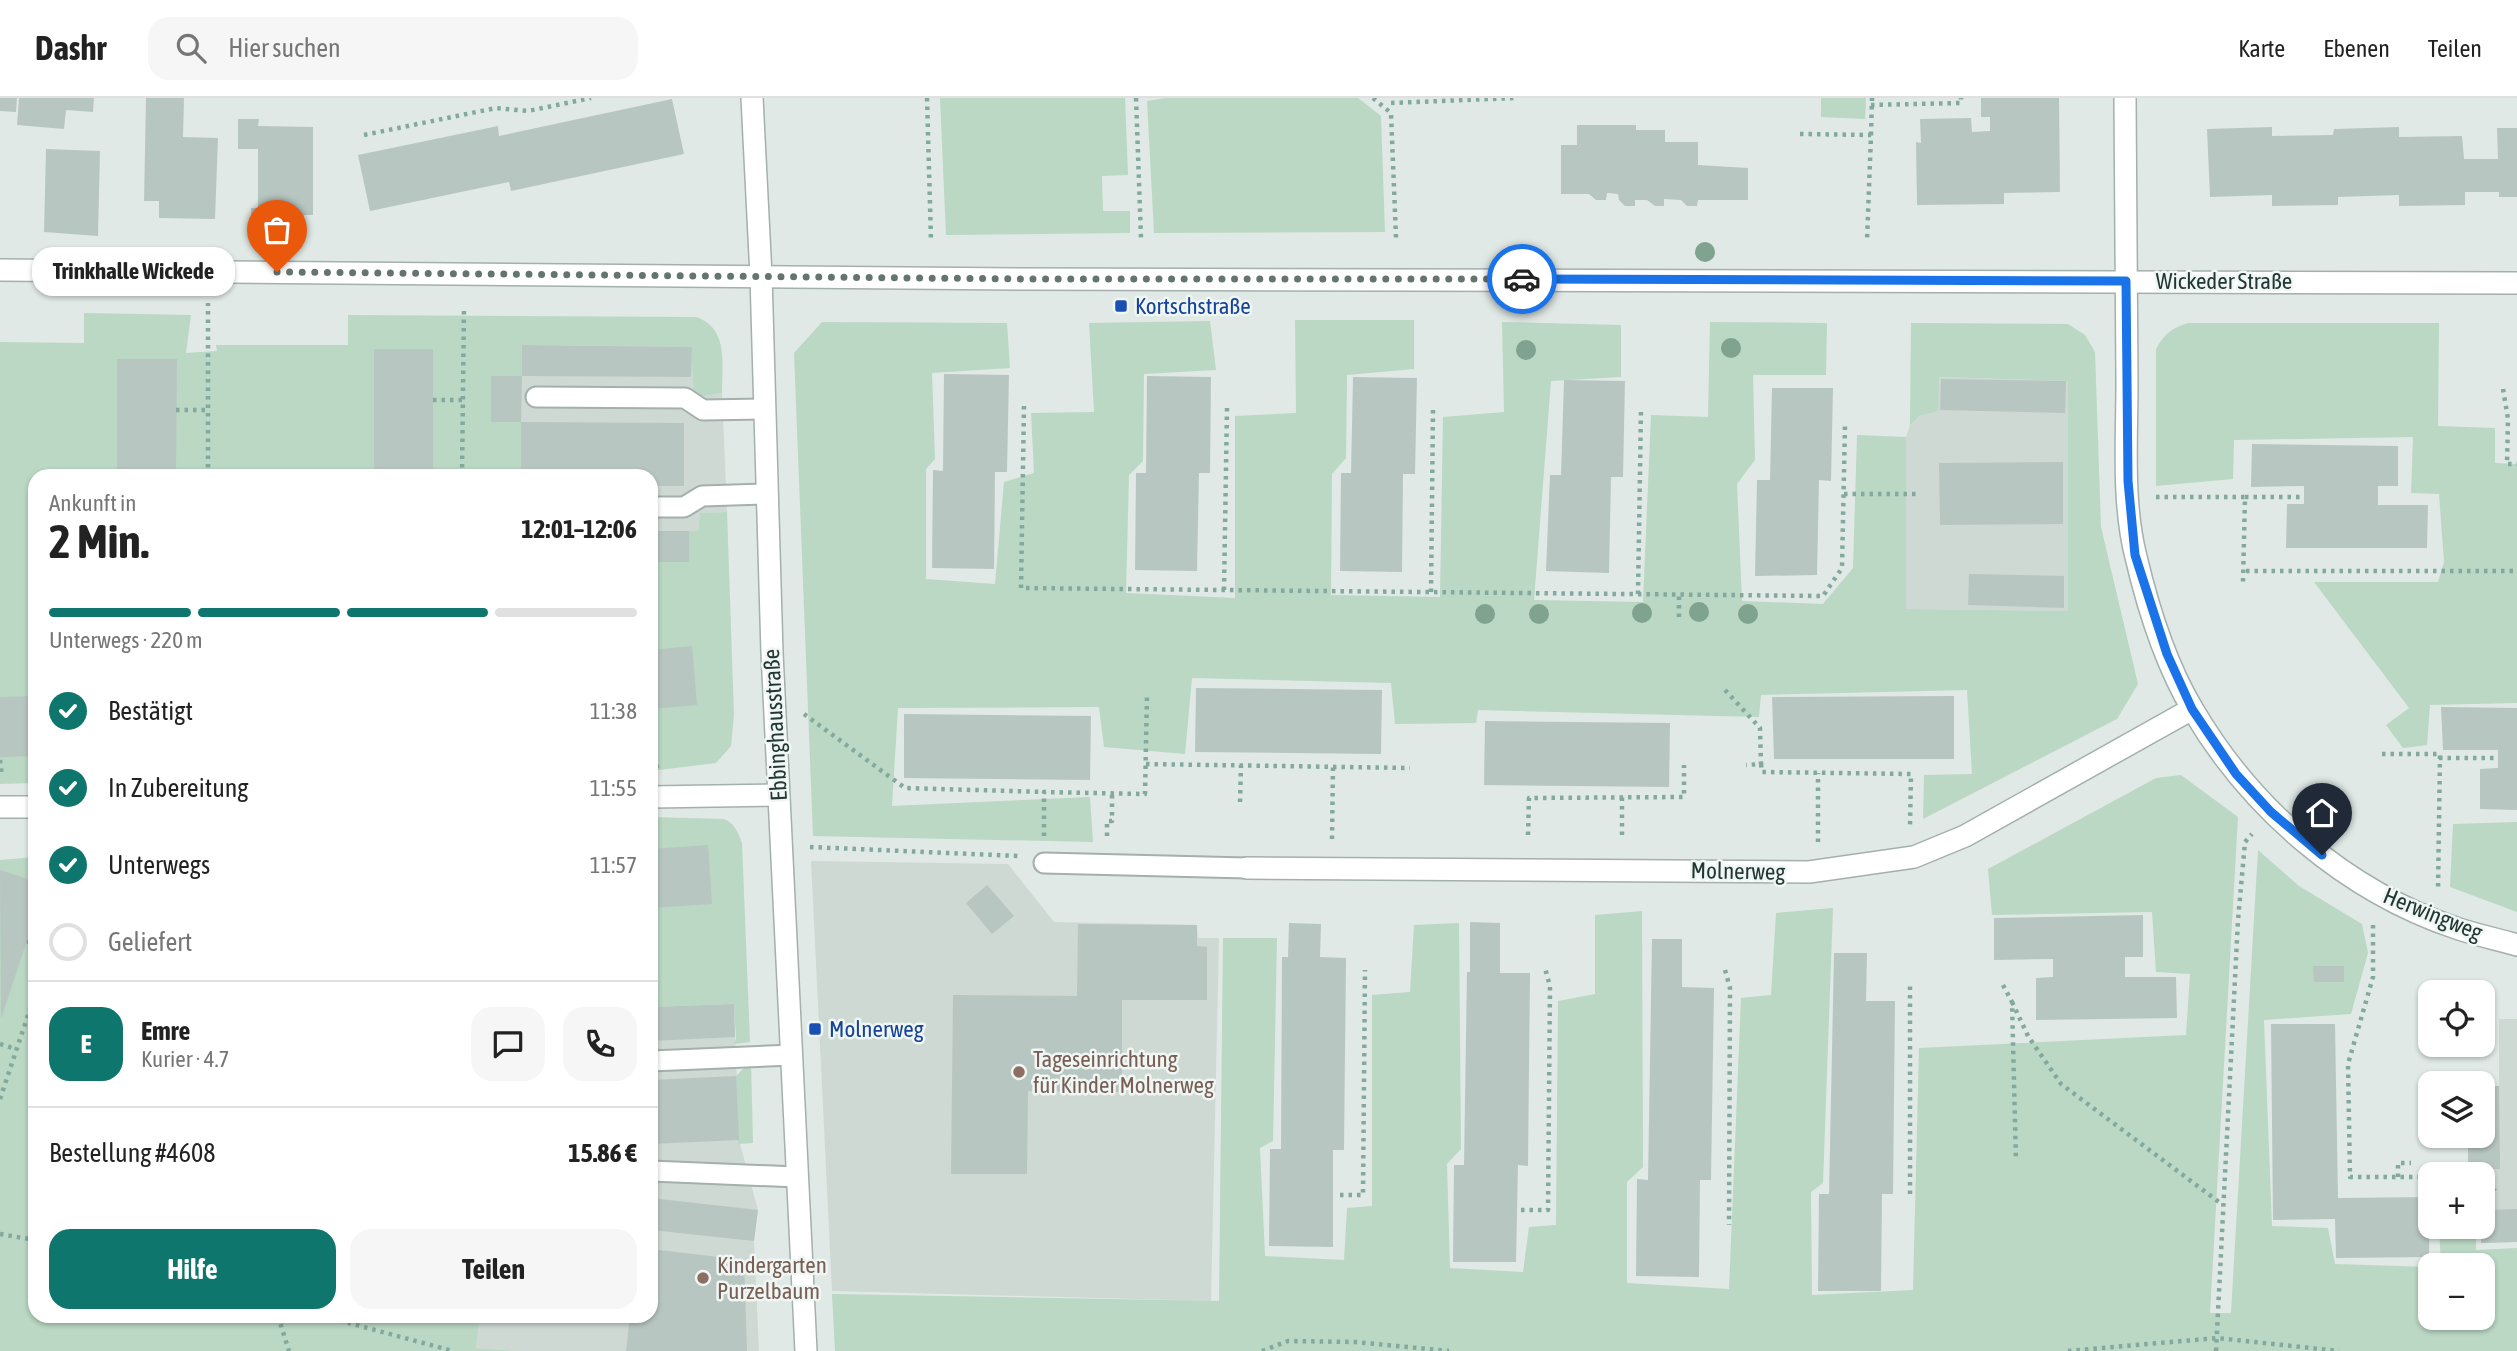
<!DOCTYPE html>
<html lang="de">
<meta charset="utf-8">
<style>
:root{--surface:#fff;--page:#f6f6f6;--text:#222;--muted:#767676;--line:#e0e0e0;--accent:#0f766e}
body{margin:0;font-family:"Asap Condensed",sans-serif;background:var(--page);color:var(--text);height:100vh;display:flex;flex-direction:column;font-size:26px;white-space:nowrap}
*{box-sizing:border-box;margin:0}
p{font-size:23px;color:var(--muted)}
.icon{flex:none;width:38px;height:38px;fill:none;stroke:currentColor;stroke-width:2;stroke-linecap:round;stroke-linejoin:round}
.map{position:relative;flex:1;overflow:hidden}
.panel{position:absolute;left:28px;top:371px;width:630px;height:854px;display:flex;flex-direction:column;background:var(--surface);border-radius:21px;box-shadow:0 2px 5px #0004}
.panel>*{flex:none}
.tools{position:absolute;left:2418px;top:882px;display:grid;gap:14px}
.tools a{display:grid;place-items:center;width:77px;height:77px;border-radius:14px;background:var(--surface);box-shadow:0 2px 5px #0004;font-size:35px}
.pin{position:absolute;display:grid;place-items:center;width:60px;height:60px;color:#fff;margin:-72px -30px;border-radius:50% 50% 50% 0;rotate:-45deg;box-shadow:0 0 7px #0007}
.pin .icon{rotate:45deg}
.courier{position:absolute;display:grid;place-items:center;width:70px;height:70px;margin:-35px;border:5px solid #1a73e8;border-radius:50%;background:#fff;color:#222;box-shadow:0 2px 9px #0007}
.bubble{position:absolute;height:49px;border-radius:21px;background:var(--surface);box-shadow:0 2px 5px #0004;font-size:23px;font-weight:700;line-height:49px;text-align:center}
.overview em{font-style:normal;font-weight:700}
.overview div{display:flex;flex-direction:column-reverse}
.overview{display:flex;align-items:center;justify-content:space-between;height:119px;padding:0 21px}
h1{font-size:46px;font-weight:700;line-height:52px}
.bar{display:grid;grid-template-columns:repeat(4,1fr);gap:10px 7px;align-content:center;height:84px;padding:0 21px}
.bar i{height:9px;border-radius:5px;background:var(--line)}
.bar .current{background:var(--accent)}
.bar p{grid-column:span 4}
.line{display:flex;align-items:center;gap:18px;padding:0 21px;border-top:2px solid var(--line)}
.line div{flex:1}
.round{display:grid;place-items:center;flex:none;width:74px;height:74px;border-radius:21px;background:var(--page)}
ol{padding:0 21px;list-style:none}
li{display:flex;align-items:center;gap:21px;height:77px}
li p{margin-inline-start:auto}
li .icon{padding:7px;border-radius:50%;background:var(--accent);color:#fff;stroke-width:4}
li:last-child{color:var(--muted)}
li i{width:38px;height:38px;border:4px solid var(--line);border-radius:50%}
.button{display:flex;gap:14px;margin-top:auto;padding:14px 21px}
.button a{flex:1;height:80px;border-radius:21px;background:var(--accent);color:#fff;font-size:28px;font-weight:700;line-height:80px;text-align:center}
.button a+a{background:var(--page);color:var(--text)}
header{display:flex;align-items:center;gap:42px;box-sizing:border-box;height:98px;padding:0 35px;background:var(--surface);border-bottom:2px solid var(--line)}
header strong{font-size:33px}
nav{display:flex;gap:38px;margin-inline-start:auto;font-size:24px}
.search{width:490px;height:63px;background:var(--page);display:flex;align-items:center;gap:18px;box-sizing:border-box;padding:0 24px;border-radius:21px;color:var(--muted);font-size:26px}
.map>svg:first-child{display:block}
.built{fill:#ced9d4}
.green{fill:#bad8c4}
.building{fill:#b8c6c1}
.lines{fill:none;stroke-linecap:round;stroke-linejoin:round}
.service-casing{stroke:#a3b0ac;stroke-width:23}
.minor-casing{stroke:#a3b0ac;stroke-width:24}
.path{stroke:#83a99f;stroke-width:4.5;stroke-dasharray:3.5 5;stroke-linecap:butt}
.service{stroke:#fff;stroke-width:19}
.minor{stroke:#fff;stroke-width:21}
.tree{fill:#80a38f}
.done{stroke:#647571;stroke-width:7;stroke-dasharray:0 12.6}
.route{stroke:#1a73e8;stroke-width:9}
.transit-dot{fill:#1a4fb4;stroke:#eff6f3;stroke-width:2.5}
.education-dot{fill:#8d6e63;stroke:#eff6f3;stroke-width:2.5}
.labels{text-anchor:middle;stroke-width:5;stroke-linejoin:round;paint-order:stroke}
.street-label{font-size:23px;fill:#223733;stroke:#eff6f3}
.transit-label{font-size:23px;fill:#164399;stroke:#eff6f3;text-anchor:start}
.education-label{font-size:23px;fill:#785e54;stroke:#eff6f3;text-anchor:start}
</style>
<header>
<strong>Dashr</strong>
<div class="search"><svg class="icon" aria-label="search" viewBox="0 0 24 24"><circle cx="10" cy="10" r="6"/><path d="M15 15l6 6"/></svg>Hier suchen</div>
<nav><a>Karte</a><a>Ebenen</a><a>Teilen</a></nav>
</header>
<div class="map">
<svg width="2517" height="1253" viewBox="0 0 2517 1253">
<rect width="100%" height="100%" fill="#e0e9e5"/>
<g class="built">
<polygon points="522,247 692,249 694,298 722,295 727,414 700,415 698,433 689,434 689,464 651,464 651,378 491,324 491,278"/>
<polygon points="1938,279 2069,283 2068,513 1905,511 1906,339 1910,327 1921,317"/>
<polygon points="811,763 1008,766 1054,824 1197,827 1198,840 1219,840 1211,1203 832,1193"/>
<polygon points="734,906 739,1042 758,1112 754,1143 759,1253 520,1253 476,1250 480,1218 651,1218 651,909"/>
<polygon points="2499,921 2517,921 2517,1144 2481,1145 2483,1076 2480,1071 2468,1071 2468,1038 2483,1038 2483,988 2499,988"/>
</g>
<g class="green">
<polygon points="940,0 1125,0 1128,77 1102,78 1103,113 1130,113 1130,135 946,137"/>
<polygon points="1165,0 1358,0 1381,18 1385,134 1154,135 1147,3"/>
<polygon points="1821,0 1866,0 1865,21 1821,19"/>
<path d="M84 215 191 217 186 255 217 253 216 247H348V217L696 219C729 230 722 266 722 295L694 299 691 249 523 247 522 278H491V323L521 324V378H35V685L0 686V244L84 245Z"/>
<polygon points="1295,222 1414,222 1414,271 1347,277 1346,360 1332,376 1331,497 1440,499 1443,319 1504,314 1502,224 1621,227 1621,279 1551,283 1534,502 1643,504 1651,317 1708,319 1710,224 1827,225 1826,277 1753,277 1755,362 1737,386 1742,503 1823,506 1853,470 1857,337 1906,339 1906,511 2068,513 2068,283 1939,279 1938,313 1921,317 1910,327 1911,225 2068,226 2085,237 2095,254 2101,429 2138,586 2117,621 1923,721 1924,677 1972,676 1967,592 1761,597 1759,619 1478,612 1476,625 1395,626 1391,585 1192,580 1185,656 1104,649 1099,609 898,610 892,708 1090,699 1093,744 813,738 794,255 822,224 1007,225 1010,270 932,275 935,361 926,371 926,481 995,486 1004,384 1034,375 1031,315 1094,314 1089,225 1210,223 1216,272 1144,276 1143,363 1129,377 1126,495 1235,500 1235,318 1296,315"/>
<path d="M2188 225H2439L2438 328 2495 330V365L2517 366V605L2430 607 2427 647 2403 650 2386 627 2409 610 2314 484H2438L2444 464 2439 396 2411 395 2413 339 2234 342 2233 381 2156 388V251C2164 236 2172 230 2188 225Z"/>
<polygon points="727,414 734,617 731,648 716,665 651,673 651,464 689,464 689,433 698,433 700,415"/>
<polygon points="2181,677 2238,719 2210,1215 2231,1215 2258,752 2299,788 2362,826 2368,855 2351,916 2264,922 2272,1128 2328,1130 2335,1166 2431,1169 2431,1220 2483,1220 2483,1167 2441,1167 2439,1129 2476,1129 2476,1152 2517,1150 2517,1253 835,1253 832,1196 1219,1203 1223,840 1277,840 1273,1043 1260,1050 1265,1158 1344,1162 1347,1110 1372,1108 1372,897 1410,894 1414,827 1459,825 1461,1051 1447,1066 1450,1170 1523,1174 1529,1129 1556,1127 1558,903 1595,896 1595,817 1642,813 1643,1069 1627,1084 1627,1185 1729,1191 1741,900 1771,897 1776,815 1833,810 1823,1085 1811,1094 1812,1197 1913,1192 1919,950 2186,937 2190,876 2156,874 2152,814 1992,817 1988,771 2156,680"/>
<path d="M651 719 724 721C735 726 738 734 742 745L750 944 734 946 736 941 734 906 651 909Z"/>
<polygon points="2517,724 2517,814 2450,789 2453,726"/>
<polygon points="35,759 35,1218 480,1218 476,1250 520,1253 0,1253 0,762"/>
<polygon points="751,963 753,1045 738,1046 736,978"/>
</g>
<g class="building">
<polygon points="0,0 17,0 16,14 0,13"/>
<polygon points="19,0 94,0 93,14 66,12 64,31 17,27"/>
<polygon points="146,0 184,0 183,39 218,40 215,121 159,120 159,103 144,103"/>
<polygon points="1981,0 2059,0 2060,94 2004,95 2004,106 1917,107 1916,44 1921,45 1920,21 1971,20 1972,34 1990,33 1990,19 1981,19"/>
<polygon points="672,1 684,56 511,93 509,84 370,113 358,57 498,28 499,38"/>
<polygon points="238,21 259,21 258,28 313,29 313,117 304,117 304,137 252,136 251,110 258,110 258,51 238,51"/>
<polygon points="1577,27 1636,27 1636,32 1665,32 1665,44 1698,44 1698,67 1748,70 1748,102 1698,102 1697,108 1687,108 1681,102 1664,101 1664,108 1655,108 1647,102 1635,102 1635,108 1625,108 1619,102 1618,96 1607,95 1606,102 1596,102 1589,96 1561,96 1561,47 1577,47"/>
<polygon points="2272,29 2272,38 2333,37 2334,31 2399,29 2399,39 2462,38 2464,61 2498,61 2497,30 2517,30 2517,99 2499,99 2499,94 2465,94 2465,107 2399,108 2399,97 2338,99 2338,107 2272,108 2272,97 2210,99 2207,31"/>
<polygon points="46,51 100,53 98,138 44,134"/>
<polygon points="522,247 692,249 691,279 522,278"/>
<rect x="374" y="251" width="59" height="127"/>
<polygon points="117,261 177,261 176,378 117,378"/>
<polygon points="944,276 1009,277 1007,374 995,374 994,471 932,470 933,372 943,373"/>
<polygon points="491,278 522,278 521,324 684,325 684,388 651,388 651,378 521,378 521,324 491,324"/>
<polygon points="1147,278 1211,279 1210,375 1199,375 1197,473 1135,472 1136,375 1146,375"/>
<polygon points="1353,279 1417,280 1415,376 1403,376 1402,474 1340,473 1341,375 1351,375"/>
<polygon points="1941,281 2066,283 2065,315 1940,312"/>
<polygon points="1564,282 1625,283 1623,379 1611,379 1609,475 1546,473 1550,377 1561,377"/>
<polygon points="1772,290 1833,290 1831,383 1819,382 1817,477 1755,478 1757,382 1770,382"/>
<polygon points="2252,346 2398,348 2398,388 2378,388 2378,407 2428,407 2427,450 2286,450 2287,406 2304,406 2304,388 2251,389"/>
<polygon points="2063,364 2063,426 1940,427 1939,365"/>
<rect x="651" y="433" width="38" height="31"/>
<polygon points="1969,476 2064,478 2064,510 1968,507"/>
<polygon points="692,548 697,607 651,611 651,552"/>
<polygon points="1196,590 1382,592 1381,656 1195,654"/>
<polygon points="35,598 35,658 0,659 0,599"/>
<polygon points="1954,598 1954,661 1774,661 1772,599"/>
<polygon points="2441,609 2517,610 2517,712 2480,711 2480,671 2498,670 2498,652 2443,652"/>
<polygon points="904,616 1091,618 1090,682 904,680"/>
<polygon points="1485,623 1670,625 1669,689 1484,687"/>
<polygon points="708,747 712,806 651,810 651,751"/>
<polygon points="0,772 35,783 35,818 1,921"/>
<polygon points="987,787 1014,818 992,836 966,805"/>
<polygon points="2143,817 2143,859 2125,859 2125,879 2176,879 2177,920 2036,922 2036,880 2053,879 2053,861 1994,862 1994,820"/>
<polygon points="1470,824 1500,825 1500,875 1530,875 1528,1068 1518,1067 1516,1164 1453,1164 1454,1067 1464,1067 1467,874 1470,874"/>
<polygon points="1289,825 1321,826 1320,859 1346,860 1344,1052 1333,1052 1333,1149 1269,1148 1270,1051 1281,1051 1282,859 1288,859"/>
<polygon points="1078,826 1197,827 1197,848 1207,849 1207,902 1122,902 1122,994 1028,993 1027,1076 951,1076 953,897 1077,898"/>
<polygon points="1652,841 1682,841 1682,889 1714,890 1711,1082 1700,1082 1699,1179 1636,1178 1637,1081 1648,1082"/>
<polygon points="1834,855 1867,855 1866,903 1895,903 1893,1096 1882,1096 1881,1193 1818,1193 1819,1096 1829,1096"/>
<polygon points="2313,868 2344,868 2344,884 2314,884"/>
<polygon points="734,906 735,939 651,943 651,909"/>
<polygon points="2271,926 2335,926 2338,1100 2430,1099 2429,1159 2336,1160 2335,1121 2273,1122"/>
<polygon points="736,978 739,1042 651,1046 651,982"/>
<polygon points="2483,988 2499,988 2500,1071 2468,1071 2468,1038 2483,1038"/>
<polygon points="651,1100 758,1112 754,1143 651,1132"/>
<polygon points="2517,1111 2517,1144 2481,1145 2483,1112"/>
<polygon points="651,1151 744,1162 747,1253 626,1253 630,1218 651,1218"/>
</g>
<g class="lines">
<defs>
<g id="service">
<polyline points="536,299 685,300 703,312 764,311"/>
<polyline points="651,409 684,409 702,398 766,396"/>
<polyline points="1044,765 1247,770"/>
<polyline points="651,963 791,957"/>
<polyline points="651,1073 797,1079"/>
</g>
<g id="minor">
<polyline points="752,0 761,178 772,555 806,1253"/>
<path d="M2125 0C2126 95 2126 190 2127 285 2127 342 2122 404 2136 459 2148 510 2166 567 2193 612 2251 711 2346 793 2456 830 2476 837 2497 841 2517 847"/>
<polyline points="0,172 1025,181 2517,185"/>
<polyline points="651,699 778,697"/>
<polyline points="0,709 35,709"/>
<polyline points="1247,770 1809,774 1914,759 1965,738 2192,611"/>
</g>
</defs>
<use href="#service" class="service-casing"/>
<use href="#minor" class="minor-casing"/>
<g class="path">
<polyline points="927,0 931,142"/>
<polyline points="1136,0 1141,140"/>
<polyline points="1373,0 1391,15 1396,140"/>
<polyline points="1391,5 1515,0"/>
<polyline points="1871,7 1961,5 1961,0"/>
<polyline points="1800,36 1871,37 1867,143"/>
<polyline points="364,37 496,10 528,13 591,0"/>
<polyline points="1871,37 1872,0"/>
<polyline points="2503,291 2508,321 2507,366 2517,366"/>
<polyline points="433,302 463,302"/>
<polyline points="1024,308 1021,490 1823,498 1842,470 1845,326"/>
<polyline points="176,312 208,312"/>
<polyline points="208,378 208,205"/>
<polyline points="462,378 464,208"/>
<polyline points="1844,396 1916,396"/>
<polyline points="2156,399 2245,399 2243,484"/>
<polyline points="2245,399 2304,399"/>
<polyline points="2246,473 2517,473"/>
<polyline points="1224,492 1227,310"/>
<polyline points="1431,494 1433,311"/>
<polyline points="1638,496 1641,311"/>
<polyline points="1679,519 1679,496"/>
<polyline points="1725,592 1760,630 1761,666 1746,667"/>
<polyline points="804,616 905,690 1044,694"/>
<polyline points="651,625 657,670"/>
<polyline points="2382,656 2440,656 2438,793"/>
<polyline points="2439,660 2498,660"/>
<polyline points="0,662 2,678"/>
<polyline points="1146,666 1410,670"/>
<polyline points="1761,666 1762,674 1911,676 1910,728"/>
<polyline points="1240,704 1241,667"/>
<polyline points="651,737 652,751"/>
<polyline points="1528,737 1529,700 1684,699 1684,667"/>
<polyline points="1622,737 1622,699"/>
<polyline points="1044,738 1044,694 1145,696 1147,596"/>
<polyline points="1107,738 1107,723 1112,723 1112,695"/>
<polyline points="1332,741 1333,668"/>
<polyline points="1818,744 1818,675"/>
<polyline points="810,749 1018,758"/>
<polyline points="2373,827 2373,879 2348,966 2350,1079 2431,1079"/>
<polyline points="27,843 35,846"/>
<polyline points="1725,872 1730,890 1729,1127"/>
<polyline points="2003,887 2012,904 2016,1063"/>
<polyline points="2012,904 2028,938 2061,986 2223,1107"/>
<polyline points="0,946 16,951"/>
<polyline points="0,1001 35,896"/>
<polyline points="2398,1079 2398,1065 2411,1065"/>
<polyline points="2483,1079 2495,1093"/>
<polyline points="1910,1096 1910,886"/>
<polyline points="1340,1097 1363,1097 1365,872"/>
<polyline points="1521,1112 1548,1112 1550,888 1545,870"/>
<polyline points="0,1136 35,1142"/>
<polyline points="278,1218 289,1253"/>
<polyline points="323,1218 453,1253"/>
<polyline points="1262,1253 1288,1243 1355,1244 1449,1253"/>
<polyline points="2068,1253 2217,1240 2339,1253"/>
<polyline points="2216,1253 2238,822 2245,744 2252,736"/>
</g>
<use href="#service" class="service"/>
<use href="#minor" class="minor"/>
</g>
<g class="tree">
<circle cx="1705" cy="154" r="10"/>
<circle cx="1731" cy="250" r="10"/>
<circle cx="1526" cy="252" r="10"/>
<circle cx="1699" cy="514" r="10"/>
<circle cx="1642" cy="515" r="10"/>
<circle cx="1485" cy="516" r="10"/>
<circle cx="1539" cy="516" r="10"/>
<circle cx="1748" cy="516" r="10"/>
</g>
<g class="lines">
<polyline class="done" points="277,174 1025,181 1522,181"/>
<polyline class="route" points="1522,181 2126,183 2128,383 2135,457 2167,556 2192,611 2236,676 2271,714 2322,757"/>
</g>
<g class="transit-dot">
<rect x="1114" y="201" width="14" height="14" rx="3.5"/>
<rect x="808" y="924" width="14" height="14" rx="3.5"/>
</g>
<g class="education-dot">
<circle cx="1019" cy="974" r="7"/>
<circle cx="703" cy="1180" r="7"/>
</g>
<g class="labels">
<g class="street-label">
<text x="2224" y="191">Wickeder Straße</text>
<text transform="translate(775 627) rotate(-93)" y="8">Ebbinghausstraße</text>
<text transform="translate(1738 773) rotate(1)" y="8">Molnerweg</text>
<text transform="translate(2433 816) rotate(22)" y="8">Herwingweg</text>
</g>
<g class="transit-label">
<text x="1135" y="216">Kortschstraße</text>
<text x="829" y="939">Molnerweg</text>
</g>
<g class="education-label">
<text x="1033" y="969">Tageseinrichtung<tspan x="1033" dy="26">für Kinder Molnerweg</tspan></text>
<text x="717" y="1175">Kindergarten<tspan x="717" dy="26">Purzelbaum</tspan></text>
</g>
</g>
</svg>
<div class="tools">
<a><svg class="icon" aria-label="locate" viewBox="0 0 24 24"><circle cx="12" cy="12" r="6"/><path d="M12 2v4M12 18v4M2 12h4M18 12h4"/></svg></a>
<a><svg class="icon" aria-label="layers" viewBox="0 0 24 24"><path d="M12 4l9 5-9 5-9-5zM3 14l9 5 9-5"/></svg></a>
<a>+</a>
<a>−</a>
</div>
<div class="pin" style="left:277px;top:174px;background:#ea580c"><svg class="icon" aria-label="bag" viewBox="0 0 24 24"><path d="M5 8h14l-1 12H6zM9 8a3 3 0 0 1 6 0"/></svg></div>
<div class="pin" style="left:2322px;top:757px;background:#1f2937"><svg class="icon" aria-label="home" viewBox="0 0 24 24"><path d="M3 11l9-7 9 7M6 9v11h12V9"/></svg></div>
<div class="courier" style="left:1522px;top:181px"><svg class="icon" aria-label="car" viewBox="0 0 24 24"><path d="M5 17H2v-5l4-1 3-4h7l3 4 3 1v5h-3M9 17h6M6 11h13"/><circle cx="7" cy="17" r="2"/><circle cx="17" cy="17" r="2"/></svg></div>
<div class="bubble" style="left:32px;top:149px;width:203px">Trinkhalle Wickede</div>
<section class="panel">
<div class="overview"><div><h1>2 Min.</h1><p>Ankunft in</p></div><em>12:01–12:06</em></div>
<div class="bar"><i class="current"></i><i class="current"></i><i class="current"></i><i></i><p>Unterwegs · 220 m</p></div>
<ol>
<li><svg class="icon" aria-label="check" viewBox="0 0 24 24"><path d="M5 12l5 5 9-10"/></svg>Bestätigt<p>11:38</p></li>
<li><svg class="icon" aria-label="check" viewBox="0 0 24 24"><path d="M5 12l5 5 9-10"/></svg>In Zubereitung<p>11:55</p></li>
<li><svg class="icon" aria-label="check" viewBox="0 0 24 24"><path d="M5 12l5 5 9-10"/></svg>Unterwegs<p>11:57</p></li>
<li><i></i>Geliefert</li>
</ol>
<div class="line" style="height:126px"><b class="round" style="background:var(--accent);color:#fff">E</b><div><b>Emre</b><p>Kurier · 4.7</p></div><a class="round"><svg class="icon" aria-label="chat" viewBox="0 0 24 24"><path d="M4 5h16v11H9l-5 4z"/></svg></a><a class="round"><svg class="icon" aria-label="phone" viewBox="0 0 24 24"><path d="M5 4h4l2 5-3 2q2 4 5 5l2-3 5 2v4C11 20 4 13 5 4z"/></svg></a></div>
<div class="line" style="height:91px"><div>Bestellung #4608</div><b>15.86 €</b></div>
<div class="button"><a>Hilfe</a><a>Teilen</a></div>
</section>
</div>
